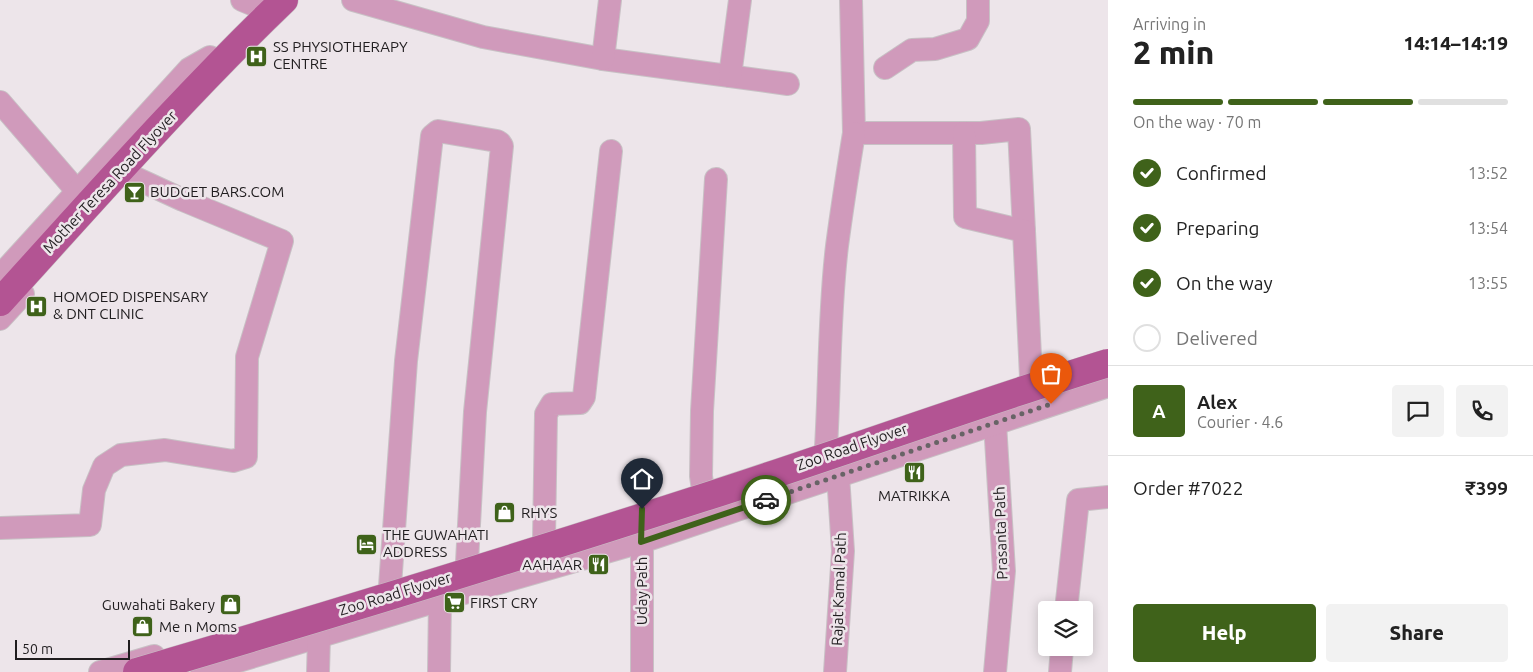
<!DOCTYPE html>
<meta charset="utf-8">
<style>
:root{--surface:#fff;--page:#f2f2f2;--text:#222;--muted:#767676;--line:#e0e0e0;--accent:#3f621a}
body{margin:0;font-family:Ubuntu,sans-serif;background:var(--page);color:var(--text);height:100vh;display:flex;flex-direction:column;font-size:19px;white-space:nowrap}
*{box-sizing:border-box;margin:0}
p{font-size:16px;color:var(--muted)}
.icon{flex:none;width:28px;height:28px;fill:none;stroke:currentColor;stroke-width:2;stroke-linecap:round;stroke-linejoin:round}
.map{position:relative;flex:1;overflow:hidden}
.details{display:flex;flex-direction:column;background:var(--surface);width:425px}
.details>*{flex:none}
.tools{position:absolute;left:1038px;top:601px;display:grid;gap:10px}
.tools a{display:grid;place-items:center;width:55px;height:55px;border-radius:5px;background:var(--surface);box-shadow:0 2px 12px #0003;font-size:25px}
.scale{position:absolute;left:15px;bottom:12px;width:115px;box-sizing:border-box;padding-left:5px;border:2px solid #201d1f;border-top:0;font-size:14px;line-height:18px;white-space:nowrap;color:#201d1f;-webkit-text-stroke:4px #ede5ea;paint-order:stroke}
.pin{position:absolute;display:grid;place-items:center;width:42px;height:42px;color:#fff;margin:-51px -21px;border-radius:50% 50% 50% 0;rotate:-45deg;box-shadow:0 0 5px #0007}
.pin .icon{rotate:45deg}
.courier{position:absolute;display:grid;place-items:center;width:50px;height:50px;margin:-25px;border:4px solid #3f621a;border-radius:50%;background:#fff;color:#222;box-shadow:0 1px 6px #0007}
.head em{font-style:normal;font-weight:800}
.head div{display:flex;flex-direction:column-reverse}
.head{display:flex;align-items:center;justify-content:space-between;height:85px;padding:0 25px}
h1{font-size:32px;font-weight:800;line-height:38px}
.bar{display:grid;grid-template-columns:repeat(4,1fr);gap:8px 5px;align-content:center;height:60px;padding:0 25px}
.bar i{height:6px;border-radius:4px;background:var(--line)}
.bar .current{background:var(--accent)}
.bar p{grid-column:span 4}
.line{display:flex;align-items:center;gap:12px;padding:0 25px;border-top:1px solid var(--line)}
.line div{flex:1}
.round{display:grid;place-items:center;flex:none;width:52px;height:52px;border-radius:5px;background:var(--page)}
ol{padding:0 25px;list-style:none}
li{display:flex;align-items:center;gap:15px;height:55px}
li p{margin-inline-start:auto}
li .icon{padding:5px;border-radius:50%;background:var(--accent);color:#fff;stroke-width:4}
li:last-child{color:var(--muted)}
li i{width:28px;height:28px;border:2px solid var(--line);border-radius:50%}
.action{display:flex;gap:10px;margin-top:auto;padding:10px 25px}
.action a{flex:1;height:58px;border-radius:5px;background:var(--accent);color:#fff;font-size:20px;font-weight:800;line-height:58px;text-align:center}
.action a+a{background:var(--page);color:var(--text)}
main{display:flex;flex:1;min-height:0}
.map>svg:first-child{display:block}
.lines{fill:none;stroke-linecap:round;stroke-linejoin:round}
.minor-casing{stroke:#c8c1c5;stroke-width:24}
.major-casing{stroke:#c8c1c5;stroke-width:29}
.minor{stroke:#d09abb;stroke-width:22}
.major{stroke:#b35493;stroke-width:28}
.major-bridge-casing{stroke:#c8c1c5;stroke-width:29;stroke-linecap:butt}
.major-bridge{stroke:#b35493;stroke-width:28}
.done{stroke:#686366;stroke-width:5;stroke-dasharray:0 9}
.route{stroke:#3f621a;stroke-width:6}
.labels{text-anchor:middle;stroke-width:5;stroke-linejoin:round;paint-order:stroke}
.poi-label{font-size:15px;fill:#201d1f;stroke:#ede5ea;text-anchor:start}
.street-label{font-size:15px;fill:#201d1f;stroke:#ede5ea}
</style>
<main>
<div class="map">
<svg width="1108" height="672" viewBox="0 0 1108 672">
<rect width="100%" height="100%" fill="#ede5ea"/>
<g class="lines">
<defs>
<g id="minor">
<polyline points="242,0 271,12"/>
<polyline points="353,0 483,37 603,59 788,84"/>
<polyline points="851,0 854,133 981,133 1019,129 1024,231"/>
<polyline points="603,59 610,0"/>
<polyline points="885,68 912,50 935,49 968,39 978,21 978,0"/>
<polyline points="730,76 740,0"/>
<polyline points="0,102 77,191"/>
<polyline points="964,133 965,217 1024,231 1031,377"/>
<polyline points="0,276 189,69 210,57"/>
<polyline points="0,319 23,294"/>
<polyline points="995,423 1004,571 995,672"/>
<path d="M826 447C830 380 829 312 837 246 842 208 848 170 854 133"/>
<polyline points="703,490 701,476 702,411 716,179"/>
<polyline points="0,528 90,525 94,490 104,466 121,455 165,450 233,461 246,457 247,357 282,241 183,200 131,176"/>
<polyline points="642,528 642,672"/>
<polyline points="544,539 546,414 552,404 580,403 584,397 611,151"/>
<polyline points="390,586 406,361 432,136 438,131 497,141 500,143 502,146 475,412 467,562"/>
<polyline points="1066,610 1078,500 1108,497"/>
<polyline points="100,672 154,656"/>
<polyline points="202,672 440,600 641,542 1108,386"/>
<polyline points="318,672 319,637"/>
<polyline points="439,672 440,600"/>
<polyline points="835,672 843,551 838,475"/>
<polyline points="1060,672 1062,648"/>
</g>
<path id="major" d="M0 302C93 200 184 96 284 0"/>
</defs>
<use href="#minor" class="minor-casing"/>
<use href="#major" class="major-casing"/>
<use href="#minor" class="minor"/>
<use href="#major" class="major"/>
<defs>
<path id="major-bridge" d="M137 672C327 616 516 558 705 497 839 454 972 405 1108 363"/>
</defs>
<use href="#major-bridge" class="major-bridge-casing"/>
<use href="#major-bridge" class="major-bridge"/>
</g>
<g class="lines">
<polyline class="done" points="766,500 1051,404"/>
<polyline class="route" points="642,509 641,542 766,500"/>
</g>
<defs>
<symbol id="hospital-square" viewBox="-11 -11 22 22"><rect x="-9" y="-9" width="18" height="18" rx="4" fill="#3f621a" stroke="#ede5ea"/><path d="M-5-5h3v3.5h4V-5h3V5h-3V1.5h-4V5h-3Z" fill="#fff"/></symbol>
<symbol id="bar-square" viewBox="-11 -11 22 22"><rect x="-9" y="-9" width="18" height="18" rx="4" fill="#3f621a" stroke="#ede5ea"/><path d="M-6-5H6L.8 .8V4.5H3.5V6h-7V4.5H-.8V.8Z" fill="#fff"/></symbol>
<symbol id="restaurant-square" viewBox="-11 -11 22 22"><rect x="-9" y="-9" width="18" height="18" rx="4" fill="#3f621a" stroke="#ede5ea"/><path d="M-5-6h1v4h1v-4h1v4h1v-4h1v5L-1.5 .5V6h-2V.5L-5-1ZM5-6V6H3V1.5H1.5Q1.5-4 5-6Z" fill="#fff"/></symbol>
<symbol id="shop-square" viewBox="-11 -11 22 22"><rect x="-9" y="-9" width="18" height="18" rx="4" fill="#3f621a" stroke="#ede5ea"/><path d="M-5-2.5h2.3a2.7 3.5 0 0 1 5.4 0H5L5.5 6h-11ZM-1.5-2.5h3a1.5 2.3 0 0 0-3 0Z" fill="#fff"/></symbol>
<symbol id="hotel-square" viewBox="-11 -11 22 22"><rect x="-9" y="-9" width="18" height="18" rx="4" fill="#3f621a" stroke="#ede5ea"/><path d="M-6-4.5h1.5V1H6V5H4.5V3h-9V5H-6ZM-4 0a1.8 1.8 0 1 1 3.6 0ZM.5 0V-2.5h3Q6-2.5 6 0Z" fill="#fff"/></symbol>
<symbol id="supermarket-square" viewBox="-11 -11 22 22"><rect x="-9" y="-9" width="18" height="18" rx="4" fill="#3f621a" stroke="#ede5ea"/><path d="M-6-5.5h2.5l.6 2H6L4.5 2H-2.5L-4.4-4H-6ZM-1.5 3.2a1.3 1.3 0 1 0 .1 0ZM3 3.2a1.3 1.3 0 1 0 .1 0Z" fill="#fff"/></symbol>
</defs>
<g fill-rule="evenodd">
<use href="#hospital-square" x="244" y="44" width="25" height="25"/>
<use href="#bar-square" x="122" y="180" width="25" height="25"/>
<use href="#hospital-square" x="24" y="294" width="25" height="25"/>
<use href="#restaurant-square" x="902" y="460" width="25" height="25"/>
<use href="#shop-square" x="492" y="500" width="25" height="25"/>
<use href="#hotel-square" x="354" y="532" width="25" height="25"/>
<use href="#restaurant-square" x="586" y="552" width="25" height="25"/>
<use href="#supermarket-square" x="442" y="590" width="25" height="25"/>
<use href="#shop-square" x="218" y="592" width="25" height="25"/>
<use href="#shop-square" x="130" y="614" width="25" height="25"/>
</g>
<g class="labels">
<g class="poi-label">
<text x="273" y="52">SS PHYSIOTHERAPY<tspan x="273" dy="17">CENTRE</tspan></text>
<text x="150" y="197">BUDGET BARS.COM</text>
<text x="53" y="302">HOMOED DISPENSARY<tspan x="53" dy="17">&amp; DNT CLINIC</tspan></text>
<text x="914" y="501" text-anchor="middle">MATRIKKA</text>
<text x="521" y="518">RHYS</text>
<text x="383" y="540">THE GUWAHATI<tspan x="383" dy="17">ADDRESS</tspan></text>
<text x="582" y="570" text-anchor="end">AAHAAR</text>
<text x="470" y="608">FIRST CRY</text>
<text x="215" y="610" text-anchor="end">Guwahati Bakery</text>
<text x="159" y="632">Me n Moms</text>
</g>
<g class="street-label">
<text transform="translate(110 182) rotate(-47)" y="5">Mother Teresa Road Flyover</text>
<text transform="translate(852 447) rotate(-19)" y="5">Zoo Road Flyover</text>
<text transform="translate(1001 533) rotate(-92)" y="5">Prasanta Path</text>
<text transform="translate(839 589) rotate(-88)" y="5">Rajat Kamal Path</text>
<text transform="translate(642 591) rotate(-90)" y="5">Uday Path</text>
<text transform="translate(395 594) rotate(-17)" y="5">Zoo Road Flyover</text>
</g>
</g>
</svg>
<div class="tools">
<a><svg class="icon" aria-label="layers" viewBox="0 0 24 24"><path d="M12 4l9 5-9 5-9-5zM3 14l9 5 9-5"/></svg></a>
</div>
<div class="scale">50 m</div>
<div class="pin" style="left:1051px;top:404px;background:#ea580c"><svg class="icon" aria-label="bag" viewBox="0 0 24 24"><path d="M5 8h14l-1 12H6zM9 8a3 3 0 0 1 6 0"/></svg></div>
<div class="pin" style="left:642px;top:509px;background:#1f2937"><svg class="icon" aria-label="home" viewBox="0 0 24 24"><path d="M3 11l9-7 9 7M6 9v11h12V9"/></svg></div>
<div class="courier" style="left:766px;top:500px"><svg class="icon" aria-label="car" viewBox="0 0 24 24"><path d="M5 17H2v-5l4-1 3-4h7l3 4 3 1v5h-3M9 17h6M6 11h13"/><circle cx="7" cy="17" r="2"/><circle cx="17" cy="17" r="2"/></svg></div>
</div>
<section class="details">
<div class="head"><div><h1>2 min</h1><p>Arriving in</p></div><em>14:14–14:19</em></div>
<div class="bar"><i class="current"></i><i class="current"></i><i class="current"></i><i></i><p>On the way · 70 m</p></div>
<ol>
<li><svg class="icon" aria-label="check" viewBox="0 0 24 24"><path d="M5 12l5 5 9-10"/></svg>Confirmed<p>13:52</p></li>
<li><svg class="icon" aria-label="check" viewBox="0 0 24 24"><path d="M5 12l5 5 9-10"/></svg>Preparing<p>13:54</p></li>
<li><svg class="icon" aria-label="check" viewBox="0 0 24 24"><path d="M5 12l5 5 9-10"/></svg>On the way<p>13:55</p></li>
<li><i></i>Delivered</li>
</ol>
<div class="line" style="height:90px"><b class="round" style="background:var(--accent);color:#fff">A</b><div><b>Alex</b><p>Courier · 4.6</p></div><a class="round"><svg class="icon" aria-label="chat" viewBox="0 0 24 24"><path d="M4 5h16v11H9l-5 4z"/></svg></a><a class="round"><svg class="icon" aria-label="phone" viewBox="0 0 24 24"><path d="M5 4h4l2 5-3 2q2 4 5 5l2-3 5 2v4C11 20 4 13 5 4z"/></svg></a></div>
<div class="line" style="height:65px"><div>Order #7022</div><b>₹399</b></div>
<div class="action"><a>Help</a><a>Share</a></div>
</section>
</main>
